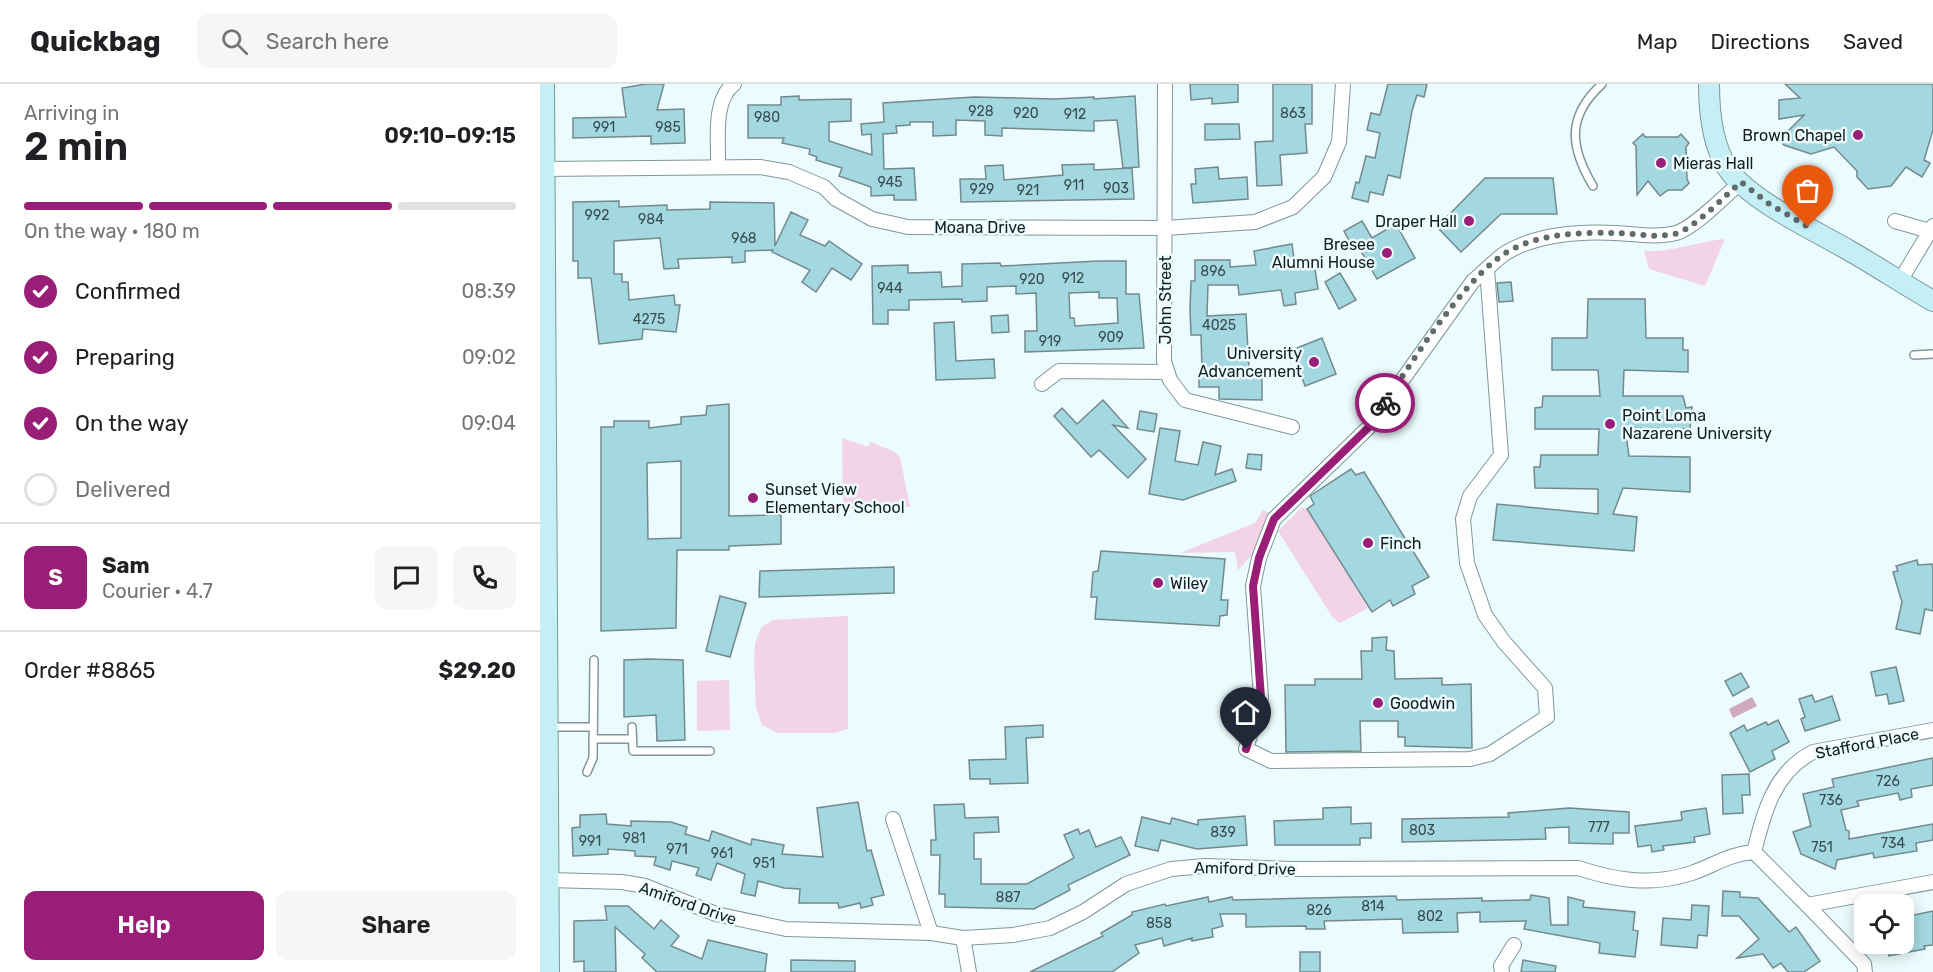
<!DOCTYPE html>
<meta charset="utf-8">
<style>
:root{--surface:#fff;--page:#f6f6f6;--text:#202124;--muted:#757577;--line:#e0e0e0;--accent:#981e77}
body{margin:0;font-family:Rubik,sans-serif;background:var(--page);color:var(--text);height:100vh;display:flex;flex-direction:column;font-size:22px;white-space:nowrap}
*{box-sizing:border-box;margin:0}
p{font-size:20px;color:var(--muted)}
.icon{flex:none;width:33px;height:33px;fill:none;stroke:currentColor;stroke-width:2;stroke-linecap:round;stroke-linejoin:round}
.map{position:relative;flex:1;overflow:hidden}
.details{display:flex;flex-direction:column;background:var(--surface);width:540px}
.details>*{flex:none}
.tools{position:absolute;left:1314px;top:810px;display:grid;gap:12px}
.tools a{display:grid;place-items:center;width:60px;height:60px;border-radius:12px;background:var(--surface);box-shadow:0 3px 15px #0003;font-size:30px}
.pin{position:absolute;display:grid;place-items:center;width:51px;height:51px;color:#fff;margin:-62px -26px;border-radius:50% 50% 50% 0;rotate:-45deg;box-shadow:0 0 6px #0007}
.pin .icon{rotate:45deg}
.courier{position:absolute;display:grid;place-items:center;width:60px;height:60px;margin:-30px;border:4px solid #981e77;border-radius:50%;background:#fff;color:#222;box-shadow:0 2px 8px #0007}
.headline em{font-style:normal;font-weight:600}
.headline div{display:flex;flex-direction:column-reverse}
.headline{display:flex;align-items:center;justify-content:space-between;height:102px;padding:0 24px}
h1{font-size:39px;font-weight:600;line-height:45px}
.bar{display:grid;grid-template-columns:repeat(4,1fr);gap:9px 6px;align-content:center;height:72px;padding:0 24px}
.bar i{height:8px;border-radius:4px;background:var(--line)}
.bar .selected{background:var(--accent)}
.bar p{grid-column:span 4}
.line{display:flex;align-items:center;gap:15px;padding:0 24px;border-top:2px solid var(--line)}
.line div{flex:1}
.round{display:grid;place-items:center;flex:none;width:63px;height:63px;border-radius:12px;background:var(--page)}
ol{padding:0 24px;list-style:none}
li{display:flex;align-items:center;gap:18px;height:66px}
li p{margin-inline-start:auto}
li .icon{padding:6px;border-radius:50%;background:var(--accent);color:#fff;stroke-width:4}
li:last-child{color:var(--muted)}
li i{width:33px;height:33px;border:3px solid var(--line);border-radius:50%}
.action{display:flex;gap:12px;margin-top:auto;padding:12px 24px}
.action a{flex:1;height:69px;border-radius:12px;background:var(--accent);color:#fff;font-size:24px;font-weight:600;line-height:69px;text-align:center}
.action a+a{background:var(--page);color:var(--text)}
header{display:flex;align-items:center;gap:36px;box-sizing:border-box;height:84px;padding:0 30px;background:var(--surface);border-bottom:2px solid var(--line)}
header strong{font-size:28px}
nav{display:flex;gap:33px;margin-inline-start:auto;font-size:21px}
.search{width:420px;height:54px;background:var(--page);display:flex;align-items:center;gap:15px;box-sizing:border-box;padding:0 21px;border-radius:12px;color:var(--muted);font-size:22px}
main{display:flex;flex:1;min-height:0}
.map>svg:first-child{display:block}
.green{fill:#f3d4e6}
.water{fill:#cfa9bf}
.building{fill:#a4d8e0;stroke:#728a8e;stroke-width:1.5;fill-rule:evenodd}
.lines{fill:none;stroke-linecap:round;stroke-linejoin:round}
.lane-casing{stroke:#7f979b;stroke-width:10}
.street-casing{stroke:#7f979b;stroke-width:16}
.secondary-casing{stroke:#7f979b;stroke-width:22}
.lane{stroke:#fff;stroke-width:7}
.street{stroke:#fff;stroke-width:14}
.secondary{stroke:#c4f0f5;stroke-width:20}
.done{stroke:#606b6d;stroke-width:6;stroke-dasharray:0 10.8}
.route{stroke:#981e77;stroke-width:8}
.poi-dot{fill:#981e77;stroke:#ecfbfd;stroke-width:2}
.labels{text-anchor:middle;stroke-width:5;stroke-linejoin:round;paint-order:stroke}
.number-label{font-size:14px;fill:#384c4f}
.poi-label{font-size:16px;fill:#141d1f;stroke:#ecfbfd;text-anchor:start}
.street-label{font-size:16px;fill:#141d1f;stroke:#ecfbfd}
</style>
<header>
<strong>Quickbag</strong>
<div class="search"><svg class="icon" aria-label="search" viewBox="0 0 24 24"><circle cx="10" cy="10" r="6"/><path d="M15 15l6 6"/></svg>Search here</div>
<nav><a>Map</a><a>Directions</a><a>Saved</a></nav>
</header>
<main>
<section class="details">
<div class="headline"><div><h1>2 min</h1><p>Arriving in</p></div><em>09:10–09:15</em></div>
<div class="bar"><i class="selected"></i><i class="selected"></i><i class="selected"></i><i></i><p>On the way · 180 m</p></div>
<ol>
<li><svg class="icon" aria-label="check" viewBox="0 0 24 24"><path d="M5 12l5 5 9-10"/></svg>Confirmed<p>08:39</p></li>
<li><svg class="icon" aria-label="check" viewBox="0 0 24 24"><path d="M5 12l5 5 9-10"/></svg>Preparing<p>09:02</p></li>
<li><svg class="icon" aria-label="check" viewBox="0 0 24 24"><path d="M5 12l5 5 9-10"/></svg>On the way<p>09:04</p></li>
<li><i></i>Delivered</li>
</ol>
<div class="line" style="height:108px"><b class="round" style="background:var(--accent);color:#fff">S</b><div><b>Sam</b><p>Courier · 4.7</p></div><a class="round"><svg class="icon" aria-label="chat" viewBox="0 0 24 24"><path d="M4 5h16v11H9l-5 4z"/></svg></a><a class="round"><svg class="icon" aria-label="phone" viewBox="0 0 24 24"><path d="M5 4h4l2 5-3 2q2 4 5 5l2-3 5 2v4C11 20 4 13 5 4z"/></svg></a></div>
<div class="line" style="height:78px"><div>Order #8865</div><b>$29.20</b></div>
<div class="action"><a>Help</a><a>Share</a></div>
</section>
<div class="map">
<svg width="1393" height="888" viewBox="0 0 1393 888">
<rect width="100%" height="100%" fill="#ecfbfd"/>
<g class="green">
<path d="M1185 155 1165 202 1109 185 1104 167C1136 168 1155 158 1185 155Z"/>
<polygon points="302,354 328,363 330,358 353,367 360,373 370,423 303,425"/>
<polygon points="762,423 767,425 828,524 800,539 793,534 738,447"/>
<polygon points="723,426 730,429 713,470 698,486 695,468 640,469 715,439"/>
<polygon points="308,532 308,645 294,649 238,649 222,641 216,623 214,576 215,559 221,544 232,536"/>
<polygon points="189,596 190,646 157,647 157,597"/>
</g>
<polygon class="water" points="1212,613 1217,622 1193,634 1189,625"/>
<g class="building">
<polygon points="106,0 124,0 117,26 144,25 145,59 111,60 111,52 33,54 33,34 86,33 82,4"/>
<polygon points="650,0 698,0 698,18 672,20 672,14 651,16"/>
<polygon points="733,0 772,0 772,40 765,40 767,69 740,71 742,101 717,102 715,58 733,57"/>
<polygon points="848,0 887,0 884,13 877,11 872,27 860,94 848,91 843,111 830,108 828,118 812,114 816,98 819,99 826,72 835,74 840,49 827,46 831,29 840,31"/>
<polygon points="1245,0 1393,0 1393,46 1384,76 1390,79 1382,93 1366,83 1351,102 1328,105 1317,93 1317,87 1294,63 1271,70 1244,61 1239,56 1264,31 1239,35 1239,16 1260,14"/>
<polygon points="259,12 259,16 311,15 311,37 289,38 289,57 332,71 331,50 322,51 321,40 344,38 343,19 434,13 515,15 554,13 554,15 595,12 599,83 583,84 577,36 554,37 554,47 462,44 462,52 445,51 445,37 416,36 416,51 393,52 393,38 370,38 370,41 356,42 357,49 343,50 344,85 374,84 376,116 354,116 354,111 331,112 331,103 299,92 302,84 276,76 277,73 269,70 270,65 242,59 244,54 208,54 208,21 241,21 241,13"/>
<polygon points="665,40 699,40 700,55 665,56"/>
<polygon points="1103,50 1105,53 1138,53 1141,50 1149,59 1146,63 1147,95 1149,99 1142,106 1128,106 1120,112 1108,97 1097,111 1096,62 1093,59"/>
<polygon points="554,80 554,86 592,84 594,115 421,118 420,95 446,95 445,82 463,81 464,96 523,91 522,81"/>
<polygon points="678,83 679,95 707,93 708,115 653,119 651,100 656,100 655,85"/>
<polygon points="945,94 1013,94 1017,130 961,130 921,168 897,143"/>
<polygon points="79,117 79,123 127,121 127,126 170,125 170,118 234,119 235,162 251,128 268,136 260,151 285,162 289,157 322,180 311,196 292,184 276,208 262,198 270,186 232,168 233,166 205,167 205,178 192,179 192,173 138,175 139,184 124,185 120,154 74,157 74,190 82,190 82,198 88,198 89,216 134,211 135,221 140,221 136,248 103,245 102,255 59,260 51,194 38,194 38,177 33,177 33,118"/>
<polygon points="822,137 832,154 856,140 875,174 837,195 818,162 813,164 804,147"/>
<polygon points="752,160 755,181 774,178 778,205 755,209 756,220 744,222 741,206 699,211 698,201 668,201 667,232 706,230 709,285 722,285 722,316 679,315 679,303 659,303 659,285 662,285 661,251 651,251 650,226 651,197 655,197 655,176 690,176 690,183 716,181 714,167"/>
<path d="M559 177H586V210H599L604 264 485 268V247H497L496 209 476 210V202L447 203V217L422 218V215L369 216V226H348V240H333L332 182 368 181V189L401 188 402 203 422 202V180L460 179 461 182ZM559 208V214H577L578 239 535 242 534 234H530L529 209Z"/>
<polygon points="800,189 816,216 799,225 785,198"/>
<polygon points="971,198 973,217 959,218 957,199"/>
<polygon points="1048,215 1105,215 1106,254 1143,254 1143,266 1148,266 1148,288 1084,286 1083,312 1143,312 1146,324 1152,323 1150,345 1085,344 1089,372 1150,373 1150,408 1083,404 1073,430 1097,433 1094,467 953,456 957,420 1058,430 1058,405 995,404 994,383 1000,383 1001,371 1058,371 1059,345 995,345 995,324 1002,323 1003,312 1060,312 1058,286 1012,286 1012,254 1047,254"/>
<polygon points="468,231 469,248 452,249 451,232"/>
<polygon points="414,238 416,277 454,275 455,294 396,296 394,239"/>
<polygon points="782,254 796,290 765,302 752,266"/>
<polygon points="563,316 588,344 573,341 606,375 588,394 559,366 551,373 514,332 522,324 537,340"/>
<path d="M189 320V432L241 431V460L189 462V466H137L136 544 61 547V343H74V337H109V344L141 340V333L166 331 167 322ZM141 377V454L108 455 107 379Z"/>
<polygon points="600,327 617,330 614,348 597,345"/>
<polygon points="620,344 640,347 635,377 658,381 663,358 681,362 675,391 692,385 696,397 643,416 609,410"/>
<polygon points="708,370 722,371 721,386 706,384"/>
<polygon points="811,385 816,391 824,388 889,493 872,502 875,510 853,522 850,516 832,528 767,425 774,420 770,412 773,410"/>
<polygon points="561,467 685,475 681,516 688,516 687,531 680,532 679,542 555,535 557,513 551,513 553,488 558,487"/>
<polygon points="1377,476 1378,481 1392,480 1393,485 1393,527 1385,525 1380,550 1356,545 1362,518 1353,488 1358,487 1356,482"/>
<polygon points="354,483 354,509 219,513 220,487"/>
<polygon points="180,512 206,519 190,573 166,567"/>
<polygon points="847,553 846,566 854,567 855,595 902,594 902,601 931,600 932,664 865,662 865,653 858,653 858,637 820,637 821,667 746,668 745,601 775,601 775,595 822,595 821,567 832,567 832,554"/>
<polygon points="108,575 143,576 145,656 117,657 116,631 84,633 84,576"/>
<polygon points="1356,583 1364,617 1349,620 1347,610 1336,612 1331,588"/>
<polygon points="1201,589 1209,603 1193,612 1185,597"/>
<polygon points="1272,611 1275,618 1292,612 1300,636 1265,647 1261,635 1265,633 1259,615"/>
<polygon points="1238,636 1249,658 1232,667 1235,675 1210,688 1190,649 1204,641 1207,647 1226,638 1228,641"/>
<polygon points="503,641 503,653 486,654 488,699 450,700 450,695 430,695 429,676 466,675 465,643"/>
<polygon points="1393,674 1393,701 1371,705 1372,713 1360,716 1358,709 1317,717 1319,722 1301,726 1306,746 1309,747 1309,755 1393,740 1393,756 1376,759 1377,767 1334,774 1333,769 1297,776 1295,785 1261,770 1253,748 1271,742 1263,710 1294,703 1292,695"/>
<polygon points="1209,690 1210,711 1202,711 1203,729 1183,730 1182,691"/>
<polygon points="318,718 327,767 331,766 344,811 331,814 333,821 321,824 320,819 299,824 298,819 259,819 260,805 244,804 218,797 215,812 201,809 205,790 177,779 171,796 156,791 159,784 132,777 130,786 114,781 116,773 95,772 95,767 68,765 68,770 33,772 32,744 40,743 40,731 66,730 67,740 91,742 91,737 131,738 147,743 145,750 169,757 172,747 211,761 212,755 244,761 242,770 283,773 277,724"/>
<polygon points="424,720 425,734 458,733 459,748 434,749 434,775 441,775 441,800 487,800 534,774 524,751 538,745 540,750 549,746 556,763 581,753 590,771 528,801 530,806 494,825 405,823 405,810 399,810 400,771 391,771 391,756 396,756 394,721"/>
<polygon points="811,723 811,740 831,739 831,754 820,754 820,761 735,761 734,737 783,735 783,724"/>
<polygon points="1029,724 1089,728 1089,749 1073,749 1073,760 1029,759 1029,743 1005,744 1006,755 862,758 862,735 969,733 968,729"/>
<polygon points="1166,724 1170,750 1154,753 1155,758 1123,762 1124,766 1112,768 1111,761 1098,763 1095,742 1142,736 1141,728"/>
<polygon points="705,732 707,761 657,765 621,756 618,767 595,762 602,733 630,740 632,734 658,741 658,736"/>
<polygon points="1183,807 1200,808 1200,813 1218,814 1249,848 1256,843 1280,877 1264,888 1248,888 1241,879 1233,884 1223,870 1197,874 1219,855 1199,832 1182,832"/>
<polygon points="991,811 1009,814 1011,841 1028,841 1028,813 1044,817 1043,823 1095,828 1093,846 1098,847 1095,873 1059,869 1060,859 984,845 986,837 940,838 940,828 917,829 918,848 863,849 862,835 784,837 785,845 766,845 766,842 706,843 706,830 680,830 683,842 672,845 673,853 652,857 652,854 624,862 622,854 595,861 599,869 572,888 490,888 563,852 561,849 592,831 592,828 625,820 626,822 668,813 669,818 692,813 693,816 856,812 857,816 942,814 942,817 990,816"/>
<polygon points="1152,821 1169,822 1167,852 1158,851 1157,864 1121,861 1123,834 1151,836"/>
<polygon points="65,822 88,822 114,845 121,836 139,852 131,862 162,875 168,856 227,870 225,888 117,888 102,874 105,870 75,843 76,888 44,888 44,877 34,878 34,837 67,836"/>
<polygon points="1393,827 1393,861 1384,862 1385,865 1349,872 1346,860 1364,860 1364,833"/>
<rect x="760" y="868" width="20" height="20"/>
<polygon points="251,876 315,877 315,888 251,888"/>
<polygon points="983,876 1016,882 1015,888 981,888"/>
</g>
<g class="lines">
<defs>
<g id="lane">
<path d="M1053 102C1030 63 1026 33 1062 0"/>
<polyline points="1374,271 1393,270"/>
<polyline points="11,643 53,643"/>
<polyline points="92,643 93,667 170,667"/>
<polyline points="53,655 92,655"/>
<polyline points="47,688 53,674 54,576"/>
</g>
<g id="street">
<polyline points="625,0 624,277 630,296 645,316 752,343"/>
<path d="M178 83C179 59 172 16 194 0"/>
<polyline points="0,85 220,83 249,88 284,103 296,115 332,135 368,143 625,144 715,138 753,123 784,93 799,58 803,0"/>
<polyline points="1355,137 1393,148"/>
<path d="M947 185 961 371 930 412 923 435 927 479 945 531 964 558 1005 604 1007 633 950 670 930 675 731 677 706 665 721 613 713 502 719 474 734 435 828 344 933 197C943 189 953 178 964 170 995 150 1041 147 1076 149 1096 150 1116 154 1136 149 1154 144 1186 111 1201 98"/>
<polyline points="1360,197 1393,142"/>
<polyline points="502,300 519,287 627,288"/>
<polyline points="353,735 391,849"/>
<path d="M1214 768C1224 728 1234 688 1273 668L1393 646"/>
<path d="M8 796 82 798 105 802 176 830 246 845 391 849 423 854 473 851 510 844 543 828 586 800 631 785 665 782 752 785 1038 784C1078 797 1112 802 1152 789 1175 781 1188 770 1214 768L1267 821 1393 798"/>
<polyline points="1267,821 1324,880 1325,888"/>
<polyline points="423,854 429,888"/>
<polyline points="962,888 961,882 974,861"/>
</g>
<g id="secondary">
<polyline points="4,0 9,888"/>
<path d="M1169 0C1169 28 1172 61 1188 85 1210 117 1276 147 1310 167 1338 183 1365 201 1393 217"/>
</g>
</defs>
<use href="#lane" class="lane-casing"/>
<use href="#street" class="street-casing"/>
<use href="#secondary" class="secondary-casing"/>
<use href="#lane" class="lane"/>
<use href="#street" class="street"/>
<use href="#secondary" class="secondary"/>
</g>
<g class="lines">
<path class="done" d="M845 319C873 276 923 197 964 170 994 150 1039 148 1074 149 1095 149 1117 155 1138 149 1155 143 1186 111 1201 98L1228 119 1268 143"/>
<polyline class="route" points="706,665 721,614 713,502 719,474 734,435 828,344 845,319"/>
</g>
<g class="poi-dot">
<circle cx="1318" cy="51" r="6"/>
<circle cx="1121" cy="79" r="6"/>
<circle cx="929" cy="137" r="6"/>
<circle cx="847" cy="169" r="6"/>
<circle cx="774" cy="278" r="6"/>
<circle cx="1070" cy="340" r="6"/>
<circle cx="213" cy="414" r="6"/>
<circle cx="828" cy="459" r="6"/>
<circle cx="618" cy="499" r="6"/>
<circle cx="838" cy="619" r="6"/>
</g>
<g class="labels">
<g class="number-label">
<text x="441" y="32">928</text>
<text x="486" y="34">920</text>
<text x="753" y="34">863</text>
<text x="535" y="35">912</text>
<text x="227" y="38">980</text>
<text x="64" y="48">991</text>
<text x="128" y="48">985</text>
<text x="350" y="103">945</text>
<text x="534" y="106">911</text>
<text x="576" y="109">903</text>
<text x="442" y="110">929</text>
<text x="488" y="111">921</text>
<text x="57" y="136">992</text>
<text x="111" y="140">984</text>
<text x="204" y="159">968</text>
<text x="673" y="192">896</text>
<text x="533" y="199">912</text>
<text x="492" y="200">920</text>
<text x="350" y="209">944</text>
<text x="109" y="240">4275</text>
<text x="679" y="246">4025</text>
<text x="571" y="258">909</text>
<text x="510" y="262">919</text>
<text x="1348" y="702">726</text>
<text x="1291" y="721">736</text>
<text x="1059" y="748">777</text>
<text x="882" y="751">803</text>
<text x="683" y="753">839</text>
<text x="94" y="759">981</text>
<text x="50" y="762">991</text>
<text x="1353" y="764">734</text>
<text x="1282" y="768">751</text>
<text x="137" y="770">971</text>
<text x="182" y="774">961</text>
<text x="224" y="784">951</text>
<text x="468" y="818">887</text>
<text x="833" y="827">814</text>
<text x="779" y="831">826</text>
<text x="890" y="837">802</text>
<text x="619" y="844">858</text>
</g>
<g class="poi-label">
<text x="1306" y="57" text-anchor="end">Brown Chapel</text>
<text x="1133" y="85">Mieras Hall</text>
<text x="917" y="143" text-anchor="end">Draper Hall</text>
<text x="835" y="166" text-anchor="end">Bresee<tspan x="835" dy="18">Alumni House</tspan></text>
<text x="762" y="275" text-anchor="end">University<tspan x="762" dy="18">Advancement</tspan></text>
<text x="1082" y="337">Point Loma<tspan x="1082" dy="18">Nazarene University</tspan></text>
<text x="225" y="411">Sunset View<tspan x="225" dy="18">Elementary School</tspan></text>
<text x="840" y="465">Finch</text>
<text x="630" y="505">Wiley</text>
<text x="850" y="625">Goodwin</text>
</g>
<g class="street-label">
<text x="440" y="149">Moana Drive</text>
<text transform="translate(625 216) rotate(-90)" y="6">John Street</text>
<text transform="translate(1327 659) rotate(-11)" y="6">Stafford Place</text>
<text transform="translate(705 784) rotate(1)" y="6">Amiford Drive</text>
<text transform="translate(148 819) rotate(19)" y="6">Amiford Drive</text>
</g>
</g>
</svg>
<div class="tools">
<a><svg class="icon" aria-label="locate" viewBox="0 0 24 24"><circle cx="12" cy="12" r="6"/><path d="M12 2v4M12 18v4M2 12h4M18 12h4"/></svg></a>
</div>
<div class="pin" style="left:1268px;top:143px;background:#ea580c"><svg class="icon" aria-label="bag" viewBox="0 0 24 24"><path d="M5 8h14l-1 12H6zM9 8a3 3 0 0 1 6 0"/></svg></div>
<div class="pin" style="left:706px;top:665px;background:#1f2937"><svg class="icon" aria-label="home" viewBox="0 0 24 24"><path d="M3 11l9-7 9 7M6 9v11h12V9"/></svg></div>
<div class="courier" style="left:845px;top:319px"><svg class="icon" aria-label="bike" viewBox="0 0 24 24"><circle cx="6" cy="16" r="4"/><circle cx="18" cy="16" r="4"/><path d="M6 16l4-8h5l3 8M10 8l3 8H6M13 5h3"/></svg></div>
</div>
</main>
